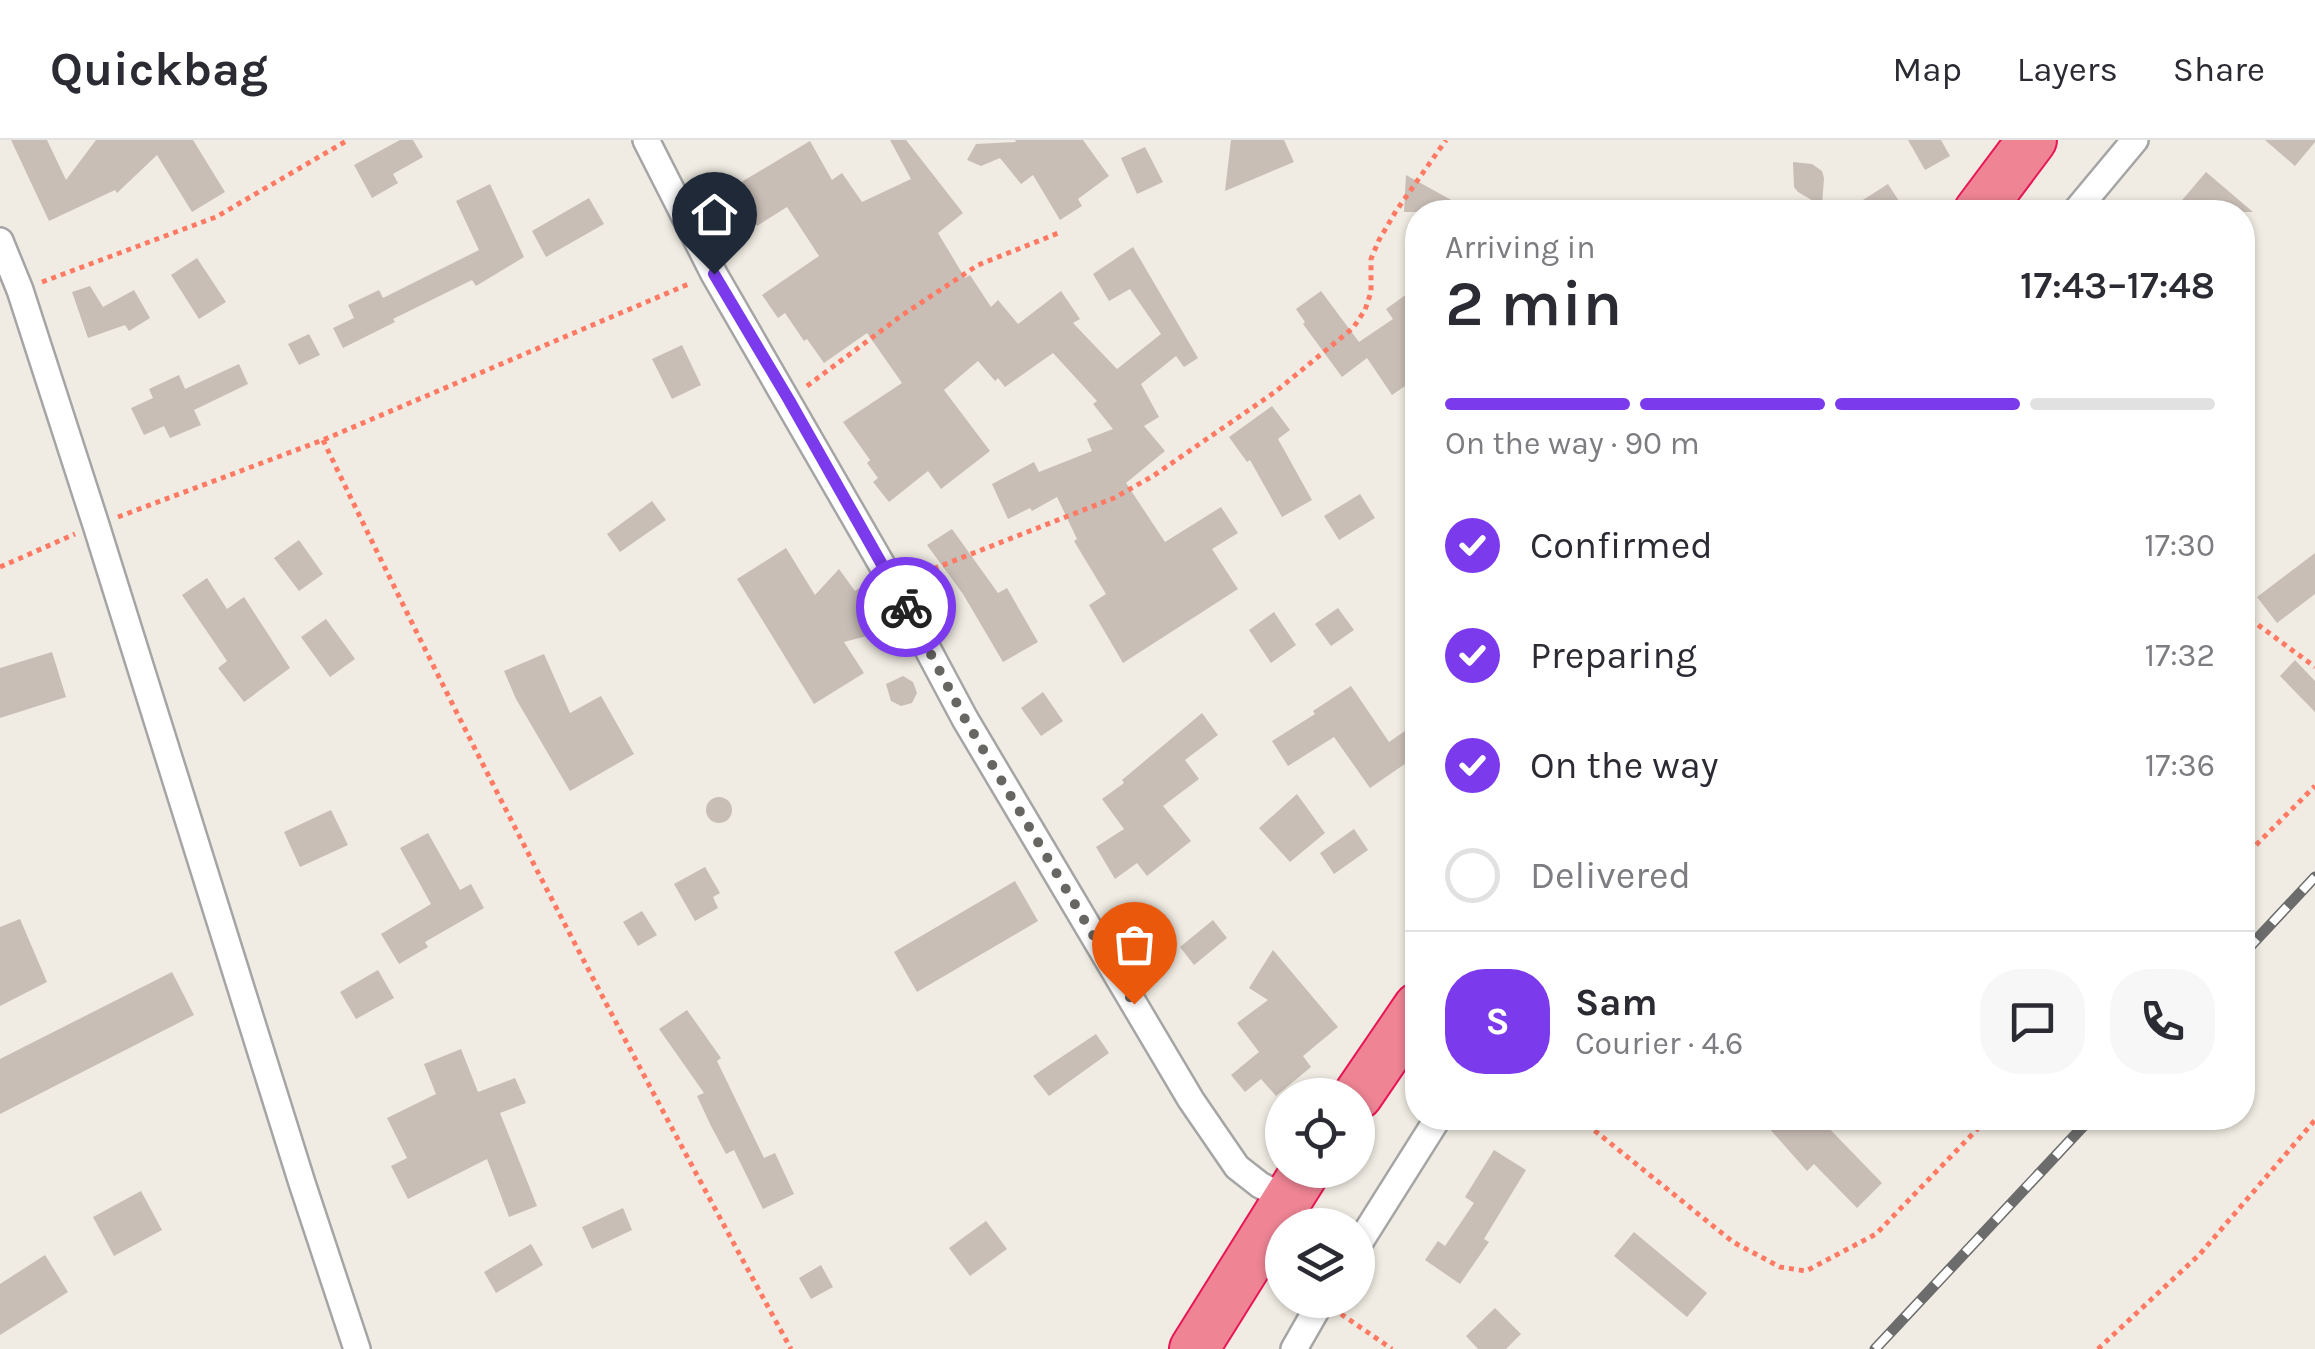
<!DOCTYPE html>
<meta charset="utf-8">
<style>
:root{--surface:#fff;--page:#f7f7f7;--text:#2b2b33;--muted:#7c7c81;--line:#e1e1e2;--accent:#7c3aed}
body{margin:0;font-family:Karla,sans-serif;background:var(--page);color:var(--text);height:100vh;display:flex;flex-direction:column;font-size:38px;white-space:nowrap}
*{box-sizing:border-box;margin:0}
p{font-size:32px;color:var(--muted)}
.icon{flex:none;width:55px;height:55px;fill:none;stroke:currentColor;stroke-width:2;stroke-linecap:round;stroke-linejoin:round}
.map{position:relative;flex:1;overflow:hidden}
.drawer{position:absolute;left:1405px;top:60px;width:850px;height:930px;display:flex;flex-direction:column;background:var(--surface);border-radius:40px;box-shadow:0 2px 8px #0004}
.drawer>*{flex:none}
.fabs{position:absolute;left:1265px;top:938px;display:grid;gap:20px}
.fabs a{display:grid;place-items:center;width:110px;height:110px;border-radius:50%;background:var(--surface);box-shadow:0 2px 8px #0004;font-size:50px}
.pin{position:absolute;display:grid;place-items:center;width:85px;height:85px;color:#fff;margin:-102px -42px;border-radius:50% 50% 50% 0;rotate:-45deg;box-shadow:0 0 10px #0007}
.pin .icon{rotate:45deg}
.courier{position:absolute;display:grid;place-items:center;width:100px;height:100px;margin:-50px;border:8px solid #7c3aed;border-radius:50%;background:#fff;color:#222;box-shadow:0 2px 12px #0007}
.headline em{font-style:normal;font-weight:600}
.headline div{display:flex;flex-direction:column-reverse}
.headline{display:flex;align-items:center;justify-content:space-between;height:170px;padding:0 40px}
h1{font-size:65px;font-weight:600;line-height:75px}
.bar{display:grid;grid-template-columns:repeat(4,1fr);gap:15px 10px;align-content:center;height:120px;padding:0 40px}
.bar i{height:12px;border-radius:8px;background:var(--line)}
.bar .active{background:var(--accent)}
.bar p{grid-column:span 4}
.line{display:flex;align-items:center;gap:25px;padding:0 40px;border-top:2px solid var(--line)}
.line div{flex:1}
.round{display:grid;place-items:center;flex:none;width:105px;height:105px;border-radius:40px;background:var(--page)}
ol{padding:0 40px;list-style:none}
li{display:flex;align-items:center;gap:30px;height:110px}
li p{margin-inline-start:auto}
li .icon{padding:10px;border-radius:50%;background:var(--accent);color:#fff;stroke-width:4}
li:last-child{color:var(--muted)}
li i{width:55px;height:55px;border:5px solid var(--line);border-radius:50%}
header{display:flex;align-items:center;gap:60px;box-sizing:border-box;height:140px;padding:0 50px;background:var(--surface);border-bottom:2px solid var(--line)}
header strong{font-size:48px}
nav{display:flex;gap:55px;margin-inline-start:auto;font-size:35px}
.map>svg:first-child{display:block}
.building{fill:#c8beb6}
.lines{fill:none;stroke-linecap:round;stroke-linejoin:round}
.street-casing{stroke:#a5a5a5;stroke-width:30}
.highway-casing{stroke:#e81656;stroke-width:52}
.path{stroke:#ff7a64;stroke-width:5;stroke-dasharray:5 5;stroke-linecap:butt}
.street{stroke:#fff;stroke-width:25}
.highway{stroke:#ee8494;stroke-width:48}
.rail-casing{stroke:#6c6c6c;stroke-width:11}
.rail{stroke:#fff;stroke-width:8;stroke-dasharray:22;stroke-linecap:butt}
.done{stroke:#686663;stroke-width:10;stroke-dasharray:0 18}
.route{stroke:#7c3aed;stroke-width:12}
</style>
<header>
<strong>Quickbag</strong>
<nav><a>Map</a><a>Layers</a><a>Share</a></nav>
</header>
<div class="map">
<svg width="2315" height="1209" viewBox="0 0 2315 1209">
<rect width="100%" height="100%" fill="#f0ece3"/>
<g class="building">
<polygon points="11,0 47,0 66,40 96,0 193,0 225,52 192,72 157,15 117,53 115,50 49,81"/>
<polygon points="400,0 413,0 423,17 393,34 398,43 372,58 354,25"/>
<polygon points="890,0 906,0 963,73 938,93 965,138 970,135 991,167 998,160 1018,184 1061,151 1080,179 1073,183 1117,229 1161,194 1130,149 1109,161 1093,134 1133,107 1198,218 1184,227 1176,216 1141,244 1159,277 1144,286 1165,311 1126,343 1165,402 1221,367 1238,393 1212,409 1238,449 1123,523 1089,465 1106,454 1074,401 1077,399 1057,357 1032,371 1030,368 1008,379 992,344 1034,322 1039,332 1092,311 1087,299 1113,289 1093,264 1097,261 1053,213 1005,247 998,238 995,241 978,221 944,250 990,311 941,349 928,331 889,362 873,342 878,338 867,323 870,320 843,282 902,243 867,193 824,223 807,199 804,201 785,173 778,178 762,155 819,116 787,67 757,86 733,47 810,1 832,40 842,33 862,62 911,39"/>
<polygon points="1015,0 1083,0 1109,36 1078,59 1082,66 1060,80 1033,35 1021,44 1000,18 981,26 967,20 976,4 1016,2"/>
<polygon points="1231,0 1284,0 1294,22 1225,51"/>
<polygon points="1908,0 1941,0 1950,16 1925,30"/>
<polygon points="2265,0 2315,0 2315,2 2295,26"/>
<polygon points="1145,7 1163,42 1137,54 1121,18"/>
<polygon points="1793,22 1812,24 1822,31 1824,38 1822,66 1798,52 1794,47"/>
<polygon points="2206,32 2253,72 2172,72"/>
<polygon points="1406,35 1473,72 1404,72"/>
<polygon points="490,44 524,117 476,146 472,140 393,179 395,182 343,208 333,188 354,178 348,165 379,150 383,158 479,110 456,61"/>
<polygon points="1888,44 1906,72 1844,72"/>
<polygon points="589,58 604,84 546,117 532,91"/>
<polygon points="197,118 226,162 199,179 171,135"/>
<polygon points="90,146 103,167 134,150 150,178 129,191 125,185 88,198 72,152"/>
<polygon points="1418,146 1418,237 1392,255 1367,218 1342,237 1303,184 1305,182 1296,169 1321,151 1359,202 1393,179 1386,169"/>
<polygon points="309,194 320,215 299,225 288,204"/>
<polygon points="682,205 701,245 672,259 652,219"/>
<polygon points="239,224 248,244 194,270 201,285 170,298 164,286 144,295 131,268 153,258 149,249 179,235 185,249"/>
<polygon points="1272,266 1290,290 1278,299 1312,360 1282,377 1250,320 1247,322 1229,297"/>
<polygon points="1360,354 1375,378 1339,400 1324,376"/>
<polygon points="652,361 666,380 620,412 607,394"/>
<polygon points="952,389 998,453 1007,448 1038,502 1003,522 963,454 927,405"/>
<polygon points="299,400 323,434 299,451 274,418"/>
<polygon points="786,408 815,455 839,429 855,451 864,445 865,461 882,472 885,477 886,482 882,492 844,502 864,533 814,564 737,439"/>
<polygon points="2315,413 2315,454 2277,483 2257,457"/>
<polygon points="207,438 227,469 244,457 290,528 244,562 218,528 227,521 182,455"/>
<polygon points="1338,468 1354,490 1331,506 1315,484"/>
<polygon points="1274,472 1296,505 1271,523 1249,490"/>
<polygon points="326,479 355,519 330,537 301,497"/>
<polygon points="52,512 66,557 0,578 0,528"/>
<polygon points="544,514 570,573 601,556 634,614 570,651 516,559 504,531"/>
<polygon points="2295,520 2315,541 2315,572 2280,536"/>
<polygon points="903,536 913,542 917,553 912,563 901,566 891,561 886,544"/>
<polygon points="1351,546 1389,602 1418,582 1418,615 1370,648 1334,597 1288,626 1272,601 1315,574 1313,571"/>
<polygon points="1043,552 1063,581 1041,596 1021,568"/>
<polygon points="1202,573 1218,595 1185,620 1199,639 1163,666 1191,701 1147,736 1137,723 1115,739 1096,707 1124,689 1102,659 1124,643 1122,640"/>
<polygon points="1297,654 1325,693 1290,722 1259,688"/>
<circle cx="719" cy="670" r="13"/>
<polygon points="331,670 348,705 300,727 284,692"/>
<polygon points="1354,689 1368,710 1334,734 1320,713"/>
<polygon points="428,693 460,750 471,744 484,768 425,802 428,807 399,824 381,794 431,764 400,708"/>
<polygon points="705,727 720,753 713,757 718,768 695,781 674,744"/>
<polygon points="1015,741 1038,781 917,852 894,812"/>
<polygon points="642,771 657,795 638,806 623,782"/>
<polygon points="20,779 47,842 0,866 0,787"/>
<polygon points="1213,780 1227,798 1194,825 1180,807"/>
<polygon points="1273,810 1338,887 1303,916 1311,927 1276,956 1261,939 1245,952 1231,935 1259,912 1237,883 1268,860 1249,848"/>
<polygon points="378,830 394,858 356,879 340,852"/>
<polygon points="172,832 194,875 0,974 0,919"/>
<polygon points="687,870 721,918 717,921 764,1018 775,1013 794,1054 763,1069 734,1010 726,1014 711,986 697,956 704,953 659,889"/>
<polygon points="1096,894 1109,913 1049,956 1033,936"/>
<polygon points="461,909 478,952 515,938 526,963 500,973 537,1066 509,1077 487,1019 408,1059 391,1026 407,1018 387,978 436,954 424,924"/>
<polygon points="1760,978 1819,978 1882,1043 1857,1068 1814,1024 1807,1031"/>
<polygon points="1494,1010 1526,1030 1484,1099 1489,1102 1460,1144 1425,1120 1438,1101 1445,1106 1474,1063 1465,1057"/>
<polygon points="141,1051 162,1090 114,1116 93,1077"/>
<polygon points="623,1068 632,1090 592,1109 582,1087"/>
<polygon points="986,1081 1007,1109 970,1136 949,1108"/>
<polygon points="1634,1092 1707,1153 1687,1177 1614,1116"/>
<polygon points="531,1104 543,1125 496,1153 484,1132"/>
<polygon points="45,1115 68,1152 0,1195 0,1144"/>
<polygon points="821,1125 833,1147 811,1159 799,1138"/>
<polygon points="1495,1168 1521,1194 1506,1209 1478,1209 1466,1196"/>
</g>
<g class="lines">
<defs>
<g id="street">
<polyline points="646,0 714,134 893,444 965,579 1191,960 1237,1027 1260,1045 1287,1059"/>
<polyline points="2075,72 2135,0"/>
<polyline points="0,101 20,150 96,385 302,1043 357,1209"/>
<polyline points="1358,1105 1438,978"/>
<polyline points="1294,1209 1322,1160"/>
</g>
<g id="highway">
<polyline points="1978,72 2032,0"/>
<polyline points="1358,955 1418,867"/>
<polyline points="1194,1209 1306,1030"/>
</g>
</defs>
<use href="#street" class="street-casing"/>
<use href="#highway" class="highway-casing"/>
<g class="path">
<polyline points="42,142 216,77 348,0"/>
<polyline points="807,246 901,176 978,125 1061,92"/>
<path d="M323 300C470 607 628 910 791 1209"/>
<polyline points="118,377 323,300 691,143"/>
<polyline points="0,427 75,394"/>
<polyline points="915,436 1114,358 1153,336 1275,252 1353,188 1365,170 1371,152 1371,119 1379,100 1396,71 1446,0"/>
<polyline points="2242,473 2315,527"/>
<polyline points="2242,719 2315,646"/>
<polyline points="1579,978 1733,1102 1780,1127 1806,1131 1876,1094 1988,978"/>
<polyline points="1341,1174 1392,1209"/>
<polyline points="2098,1209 2200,1114 2315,980"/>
</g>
<use href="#street" class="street"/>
<use href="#highway" class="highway"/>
<defs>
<g id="rail">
<polyline points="2242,815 2315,737"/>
<polyline points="1875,1209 2091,978"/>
</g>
</defs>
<use href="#rail" class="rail-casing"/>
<use href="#rail" class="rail"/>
</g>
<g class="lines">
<polyline class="done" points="906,467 965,579 1134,864"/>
<polyline class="route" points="714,134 789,260 906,467"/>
</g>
</svg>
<div class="fabs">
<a><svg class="icon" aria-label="locate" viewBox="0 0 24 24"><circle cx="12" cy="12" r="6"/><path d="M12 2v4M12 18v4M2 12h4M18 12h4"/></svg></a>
<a><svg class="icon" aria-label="layers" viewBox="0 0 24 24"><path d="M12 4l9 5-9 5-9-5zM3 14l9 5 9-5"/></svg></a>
</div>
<div class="pin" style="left:1134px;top:864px;background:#ea580c"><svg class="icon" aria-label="bag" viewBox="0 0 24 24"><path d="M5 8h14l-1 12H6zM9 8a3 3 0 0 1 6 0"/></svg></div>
<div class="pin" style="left:714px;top:134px;background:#1f2937"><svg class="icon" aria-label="home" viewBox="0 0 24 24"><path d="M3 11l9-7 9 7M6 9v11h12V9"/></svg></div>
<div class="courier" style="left:906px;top:467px"><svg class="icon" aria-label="bike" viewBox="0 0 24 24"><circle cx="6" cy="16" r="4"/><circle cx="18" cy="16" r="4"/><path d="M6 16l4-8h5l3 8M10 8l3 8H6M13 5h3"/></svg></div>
<section class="drawer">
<div class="headline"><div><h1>2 min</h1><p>Arriving in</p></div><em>17:43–17:48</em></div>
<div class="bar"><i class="active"></i><i class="active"></i><i class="active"></i><i></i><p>On the way · 90 m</p></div>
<ol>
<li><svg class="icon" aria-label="check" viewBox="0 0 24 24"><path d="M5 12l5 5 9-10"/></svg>Confirmed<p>17:30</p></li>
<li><svg class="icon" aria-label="check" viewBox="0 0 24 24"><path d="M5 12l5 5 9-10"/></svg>Preparing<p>17:32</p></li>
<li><svg class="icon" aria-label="check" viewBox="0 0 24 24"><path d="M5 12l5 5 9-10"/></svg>On the way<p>17:36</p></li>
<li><i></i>Delivered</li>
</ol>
<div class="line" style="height:180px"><b class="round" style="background:var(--accent);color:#fff">S</b><div><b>Sam</b><p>Courier · 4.6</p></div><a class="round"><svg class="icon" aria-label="chat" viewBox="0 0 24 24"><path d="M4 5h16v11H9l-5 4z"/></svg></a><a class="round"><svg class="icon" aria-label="phone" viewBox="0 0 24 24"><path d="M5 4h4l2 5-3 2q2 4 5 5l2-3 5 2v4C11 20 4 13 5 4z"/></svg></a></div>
</section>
</div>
